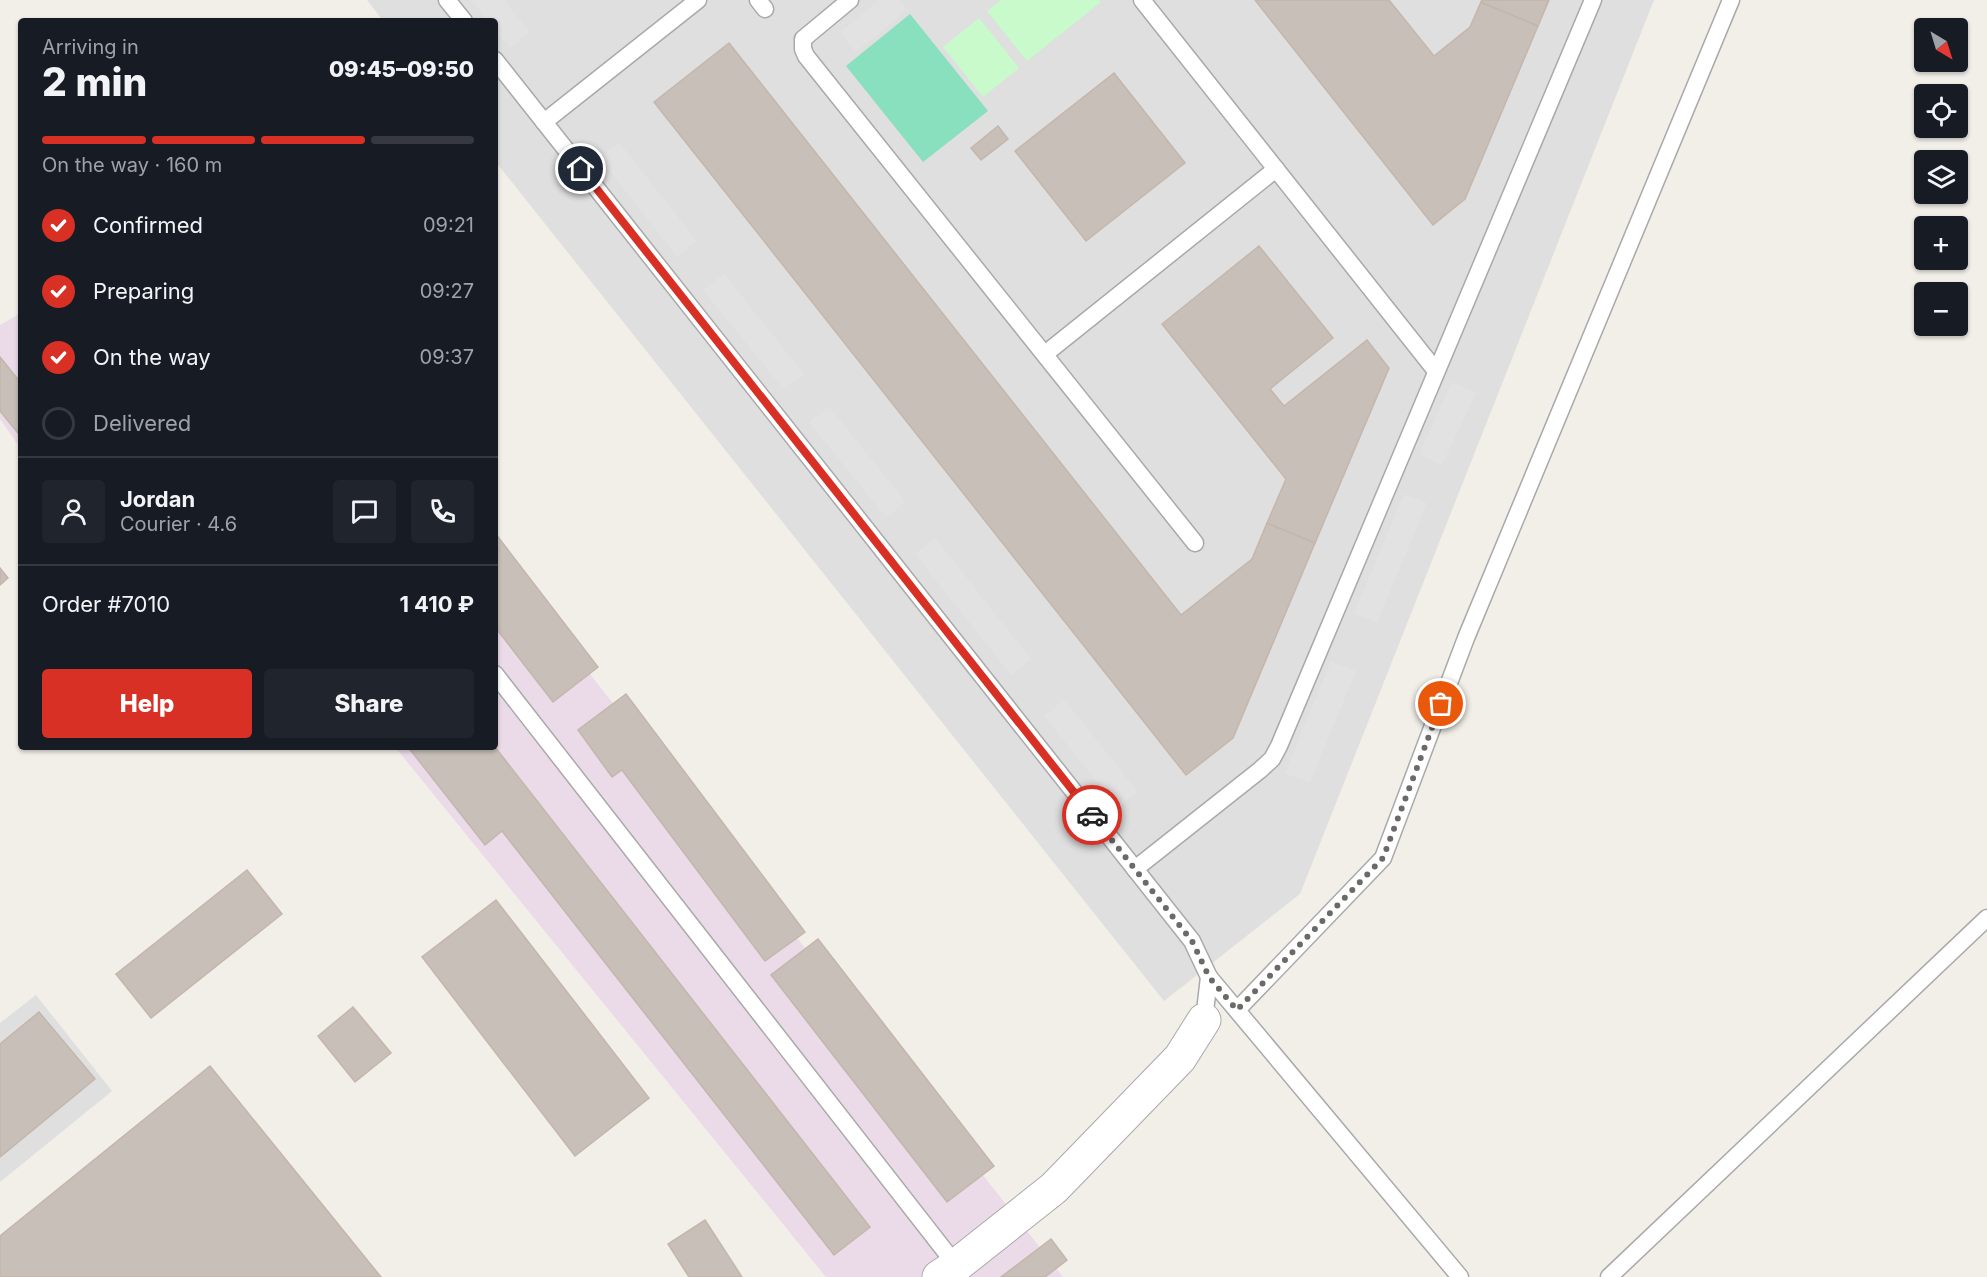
<!DOCTYPE html>
<meta charset="utf-8">
<style>
:root{--surface:#171b24;--page:#20242c;--text:#f1f3f6;--muted:#9ea1a6;--line:#363941;--accent:#d93025}
body{margin:0;font-family:Inter,sans-serif;background:var(--page);color:var(--text);height:100vh;display:flex;flex-direction:column;font-size:22px;white-space:nowrap}
*{box-sizing:border-box;margin:0}
p{font-size:20px;color:var(--muted)}
.icon{flex:none;width:33px;height:33px;fill:none;stroke:currentColor;stroke-width:2;stroke-linecap:round;stroke-linejoin:round}
.map{position:relative;flex:1;overflow:hidden}
.sheet{position:absolute;left:18px;top:18px;width:480px;height:732px;display:flex;flex-direction:column;background:var(--surface);border-radius:6px;box-shadow:0 2px 4px #0004}
.sheet>*{flex:none}
.needle{width:39px;rotate:142deg}
.buttons{position:absolute;left:1914px;top:18px;display:grid;gap:12px}
.buttons a{display:grid;place-items:center;width:54px;height:54px;border-radius:6px;background:var(--surface);box-shadow:0 2px 4px #0004;font-size:30px}
.pin{position:absolute;display:grid;place-items:center;width:51px;height:51px;color:#fff;margin:-26px;border:3px solid #fff;border-radius:50%;box-shadow:0 2px 6px #0007}
.courier{position:absolute;display:grid;place-items:center;width:60px;height:60px;margin:-30px;border:4px solid #d93025;border-radius:50%;background:#fff;color:#222;box-shadow:0 2px 8px #0007}
.summary em{font-style:normal;font-weight:800}
.summary div{display:flex;flex-direction:column-reverse}
.summary{display:flex;align-items:center;justify-content:space-between;height:102px;padding:0 24px}
h1{font-size:39px;font-weight:800;line-height:45px}
.bar{display:grid;grid-template-columns:repeat(4,1fr);gap:9px 6px;align-content:center;height:72px;padding:0 24px}
.bar i{height:8px;border-radius:4px;background:var(--line)}
.bar .selected{background:var(--accent)}
.bar p{grid-column:span 4}
.line{display:flex;align-items:center;gap:15px;padding:0 24px;border-top:2px solid var(--line)}
.line div{flex:1}
.round{display:grid;place-items:center;flex:none;width:63px;height:63px;border-radius:6px;background:var(--page)}
ol{padding:0 24px;list-style:none}
li{display:flex;align-items:center;gap:18px;height:66px}
li p{margin-inline-start:auto}
li .icon{padding:6px;border-radius:50%;background:var(--accent);color:#fff;stroke-width:4}
li:last-child{color:var(--muted)}
li i{width:33px;height:33px;border:3px solid var(--line);border-radius:50%}
.button{display:flex;gap:12px;margin-top:auto;padding:12px 24px}
.button a{flex:1;height:69px;border-radius:6px;background:var(--accent);color:#fff;font-size:24px;font-weight:800;line-height:69px;text-align:center}
.button a+a{background:var(--page);color:var(--text)}
.map>svg:first-child{display:block}
.residential{fill:#e0dfdf}
.industrial{fill:#ebdbe8}
.park{fill:#c8facc}
.pitch{fill:#88e0be}
.parking{fill:#e2e2e2}
.building{fill:#c7bfb8;stroke:#c4b6ab;stroke-width:1.5}
.lines{fill:none;stroke-linecap:round;stroke-linejoin:round}
.lane-casing{stroke:#a9a9a9;stroke-width:19}
.street-casing{stroke:#a9a9a9;stroke-width:35}
.lane{stroke:#fff;stroke-width:16}
.street{stroke:#fff;stroke-width:33}
.done{stroke:#6b6a68;stroke-width:6;stroke-dasharray:0 10.8}
.route{stroke:#d93025;stroke-width:8}
</style>
<div class="map">
<svg width="1987" height="1277" viewBox="0 0 1987 1277">
<rect width="100%" height="100%" fill="#f2efe9"/>
<g class="residential">
<polygon points="367,0 1654,0 1300,894 1164,1001 495,161 495,21 383,21"/>
<polygon points="36,995 112,1091 0,1182 0,1023"/>
</g>
<g class="industrial">
<polygon points="21,313 21,449 0,419 0,325"/>
<polygon points="495,553 1063,1277 826,1277 395,747 495,747"/>
</g>
<g class="park">
<polygon points="1001,0 1099,0 1101,2 1027,61 987,11"/>
<polygon points="979,18 1019,68 983,97 943,47"/>
</g>
<polygon class="pitch" points="910,14 988,111 923,162 846,66"/>
<g class="parking">
<polygon points="471,0 504,0 530,32 510,48 495,30 495,21 488,21"/>
<polygon points="879,0 900,0 908,10 856,52 840,32"/>
<polygon points="619,142 697,241 677,257 599,158"/>
<polygon points="724,274 804,374 784,390 703,290"/>
<polygon points="1452,382 1476,393 1442,465 1419,454"/>
<polygon points="829,406 906,502 886,518 809,422"/>
<polygon points="1404,494 1427,503 1377,623 1354,613"/>
<polygon points="935,538 1031,659 1011,675 915,554"/>
<polygon points="1331,661 1356,671 1310,783 1285,773"/>
<polygon points="1064,699 1138,792 1118,808 1044,716"/>
</g>
<g class="building">
<polygon points="1255,0 1389,0 1434,56 1470,27 1481,2 1538,26 1465,199 1433,225"/>
<polygon points="1482,0 1549,0 1538,26 1481,2"/>
<polygon points="729,43 1181,615 1252,559 1267,523 1315,543 1233,738 1186,775 654,102"/>
<polygon points="1114,73 1185,163 1086,241 1015,151"/>
<polygon points="998,126 1008,139 981,160 971,148"/>
<polygon points="1259,246 1333,338 1270,389 1284,406 1367,340 1389,368 1315,543 1267,523 1286,479 1162,324"/>
<polygon points="0,357 21,383 21,437 0,411"/>
<polygon points="495,533 598,667 553,702 495,627"/>
<polygon points="0,568 8,578 0,585"/>
<polygon points="626,694 805,932 765,961 622,770 612,777 578,730"/>
<polygon points="408,747 495,747 870,1227 834,1255 502,831 485,845"/>
<polygon points="247,870 282,914 151,1018 116,974"/>
<polygon points="496,900 649,1098 575,1156 422,957"/>
<polygon points="818,939 994,1166 947,1202 771,975"/>
<polygon points="353,1007 391,1053 355,1082 318,1036"/>
<polygon points="39,1012 95,1079 0,1157 0,1044"/>
<polygon points="210,1066 381,1277 0,1277 0,1236"/>
<polygon points="705,1220 742,1277 689,1277 668,1244"/>
<polygon points="1051,1239 1067,1260 1045,1277 1001,1277"/>
</g>
<g class="lines">
<defs>
<g id="lane">
<polyline points="447,0 464,21"/>
<polyline points="758,0 765,9"/>
<polyline points="850,0 803,39 803,49 806,56 1195,543"/>
<polyline points="1142,0 1436,371"/>
<polyline points="495,60 1192,941 1209,977 1204,1020"/>
<polyline points="544,122 698,0"/>
<polyline points="1045,354 1276,169"/>
<polyline points="495,674 959,1269"/>
<polyline points="1135,869 1260,770 1272,759 1279,746 1593,0"/>
<polyline points="1209,977 1460,1277"/>
<polyline points="1237,1010 1383,858 1466,638 1731,0"/>
<polyline points="1609,1277 1987,918"/>
</g>
<polyline id="street" points="939,1277 957,1265 1054,1188 1180,1058 1204,1020"/>
</defs>
<use href="#lane" class="lane-casing"/>
<use href="#street" class="street-casing"/>
<use href="#lane" class="lane"/>
<use href="#street" class="street"/>
</g>
<g class="lines">
<polyline class="done" points="1092,815 1192,941 1209,977 1237,1010 1383,858 1441,704"/>
<polyline class="route" points="581,169 1092,815"/>
</g>
</svg>
<div class="buttons">
<a><svg class="needle" viewBox="-14 -14 28 28"><path d="M0-13l5 13h-10z" fill="#e53935"/><path d="M0 13l5-13h-10z" fill="#9ea1a6"/></svg></a>
<a><svg class="icon" aria-label="locate" viewBox="0 0 24 24"><circle cx="12" cy="12" r="6"/><path d="M12 2v4M12 18v4M2 12h4M18 12h4"/></svg></a>
<a><svg class="icon" aria-label="layers" viewBox="0 0 24 24"><path d="M12 4l9 5-9 5-9-5zM3 14l9 5 9-5"/></svg></a>
<a>+</a>
<a>−</a>
</div>
<div class="pin" style="left:1441px;top:704px;background:#ea580c"><svg class="icon" aria-label="bag" viewBox="0 0 24 24"><path d="M5 8h14l-1 12H6zM9 8a3 3 0 0 1 6 0"/></svg></div>
<div class="pin" style="left:581px;top:169px;background:#1f2937"><svg class="icon" aria-label="home" viewBox="0 0 24 24"><path d="M3 11l9-7 9 7M6 9v11h12V9"/></svg></div>
<div class="courier" style="left:1092px;top:815px"><svg class="icon" aria-label="car" viewBox="0 0 24 24"><path d="M5 17H2v-5l4-1 3-4h7l3 4 3 1v5h-3M9 17h6M6 11h13"/><circle cx="7" cy="17" r="2"/><circle cx="17" cy="17" r="2"/></svg></div>
<section class="sheet">
<div class="summary"><div><h1>2 min</h1><p>Arriving in</p></div><em>09:45–09:50</em></div>
<div class="bar"><i class="selected"></i><i class="selected"></i><i class="selected"></i><i></i><p>On the way · 160 m</p></div>
<ol>
<li><svg class="icon" aria-label="check" viewBox="0 0 24 24"><path d="M5 12l5 5 9-10"/></svg>Confirmed<p>09:21</p></li>
<li><svg class="icon" aria-label="check" viewBox="0 0 24 24"><path d="M5 12l5 5 9-10"/></svg>Preparing<p>09:27</p></li>
<li><svg class="icon" aria-label="check" viewBox="0 0 24 24"><path d="M5 12l5 5 9-10"/></svg>On the way<p>09:37</p></li>
<li><i></i>Delivered</li>
</ol>
<div class="line" style="height:108px"><a class="round"><svg class="icon" aria-label="person" viewBox="0 0 24 24"><circle cx="12" cy="8" r="4"/><path d="M4 21q1-7 8-7t8 7"/></svg></a><div><b>Jordan</b><p>Courier · 4.6</p></div><a class="round"><svg class="icon" aria-label="chat" viewBox="0 0 24 24"><path d="M4 5h16v11H9l-5 4z"/></svg></a><a class="round"><svg class="icon" aria-label="phone" viewBox="0 0 24 24"><path d="M5 4h4l2 5-3 2q2 4 5 5l2-3 5 2v4C11 20 4 13 5 4z"/></svg></a></div>
<div class="line" style="height:78px"><div>Order #7010</div><b>1 410 ₽</b></div>
<div class="button"><a>Help</a><a>Share</a></div>
</section>
</div>
